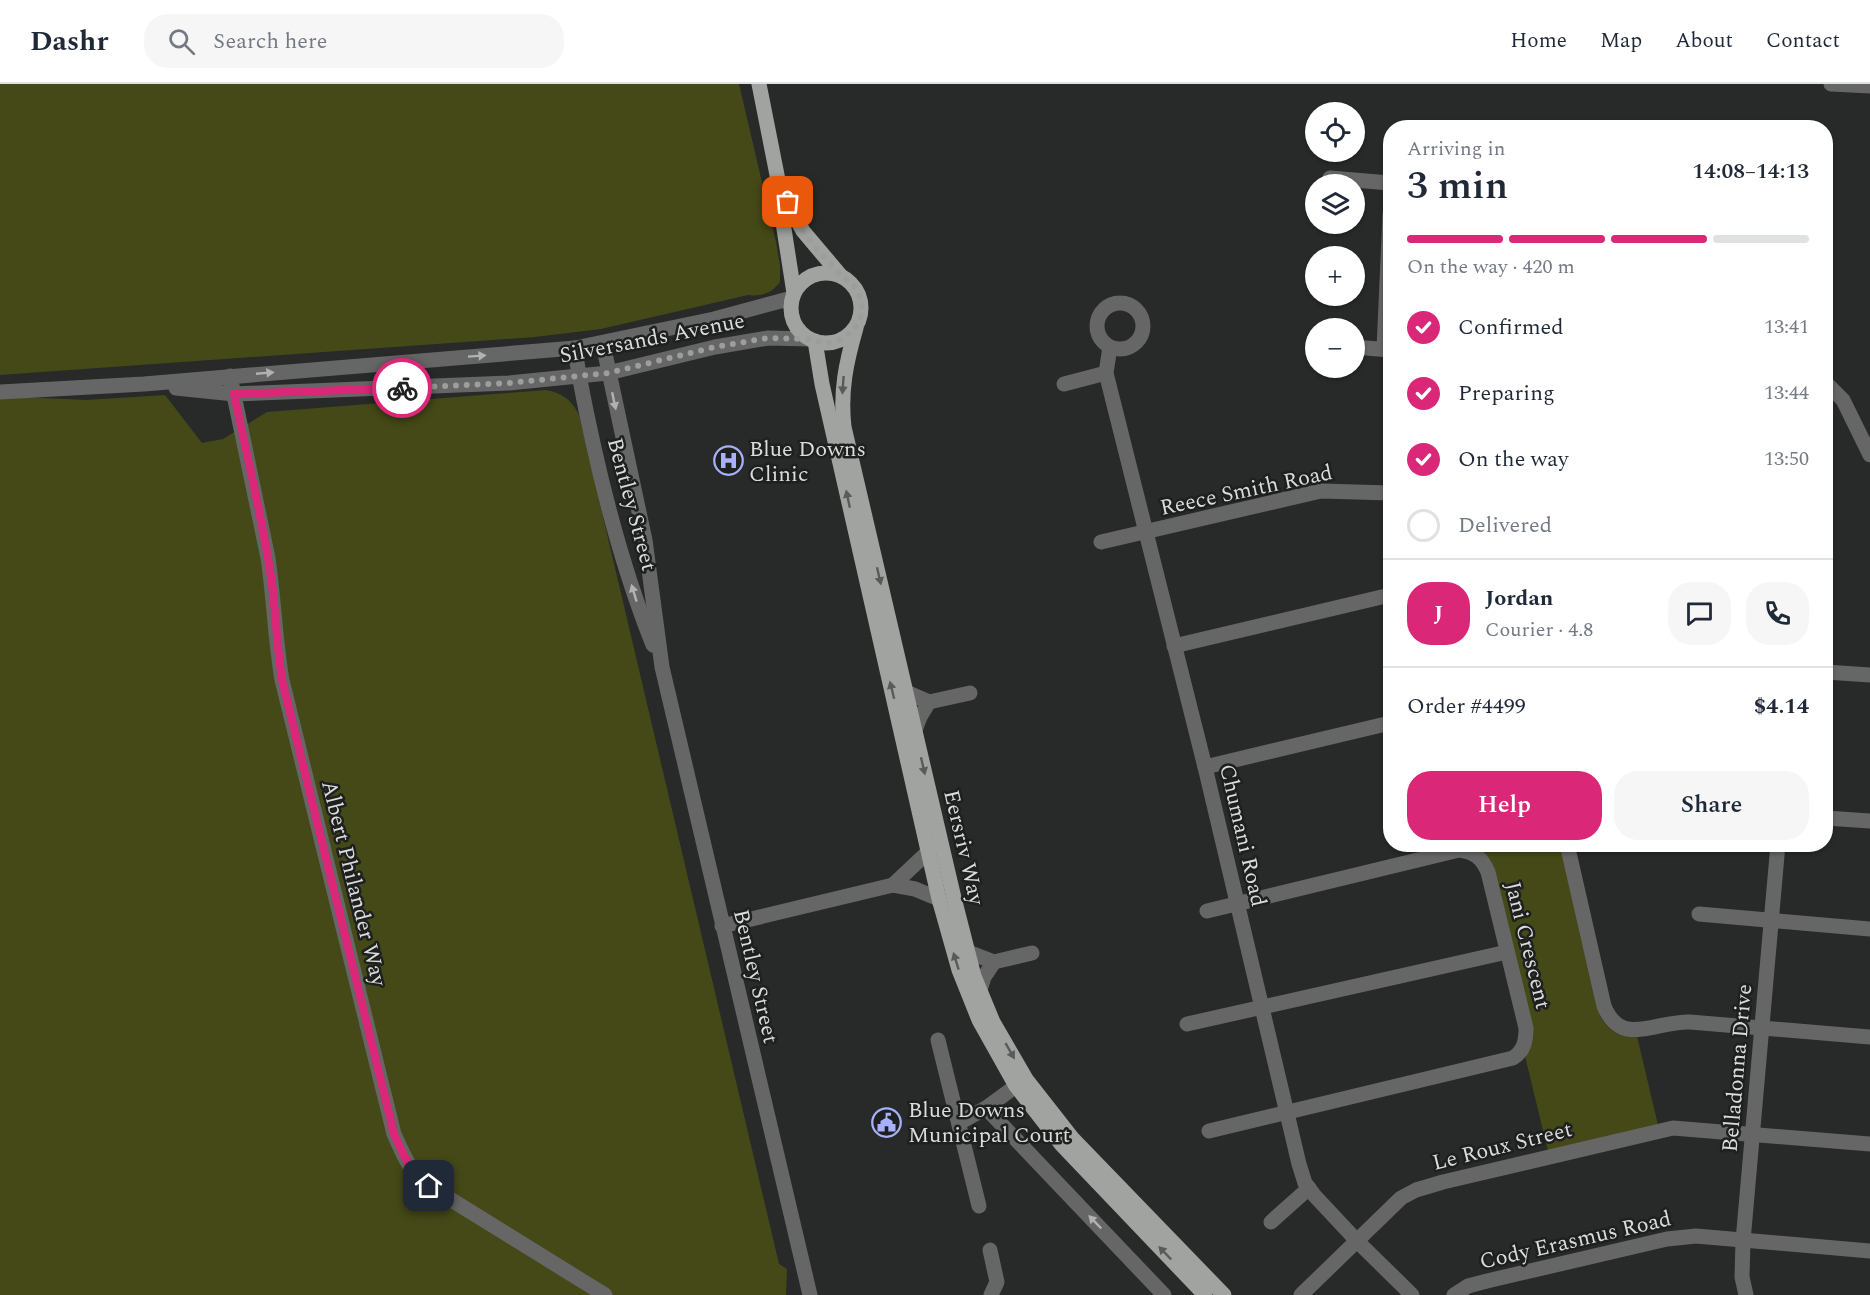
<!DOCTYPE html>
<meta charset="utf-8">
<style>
:root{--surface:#fff;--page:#f6f6f7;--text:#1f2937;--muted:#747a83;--line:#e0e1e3;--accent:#db2777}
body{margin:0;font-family:Spectral,serif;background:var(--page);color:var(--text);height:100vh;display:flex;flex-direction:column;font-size:22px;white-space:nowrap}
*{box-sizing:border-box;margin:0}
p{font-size:20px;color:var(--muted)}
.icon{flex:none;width:33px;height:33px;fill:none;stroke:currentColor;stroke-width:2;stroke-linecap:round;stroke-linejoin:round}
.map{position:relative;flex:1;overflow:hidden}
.details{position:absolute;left:1383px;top:36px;width:450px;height:732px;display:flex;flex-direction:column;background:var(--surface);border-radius:24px;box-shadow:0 2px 4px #0004}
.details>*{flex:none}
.fabs{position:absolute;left:1305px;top:18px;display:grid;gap:12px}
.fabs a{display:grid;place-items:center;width:60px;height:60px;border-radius:50%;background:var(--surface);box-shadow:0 2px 4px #0004;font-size:30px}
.pin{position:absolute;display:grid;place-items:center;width:51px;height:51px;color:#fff;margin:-26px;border-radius:12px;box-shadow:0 3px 9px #0006}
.courier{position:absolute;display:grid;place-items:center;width:60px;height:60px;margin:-30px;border:4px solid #db2777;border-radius:50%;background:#fff;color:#222;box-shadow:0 2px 8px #0007}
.overview em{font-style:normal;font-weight:600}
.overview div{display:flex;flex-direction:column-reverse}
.overview{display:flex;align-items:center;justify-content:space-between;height:102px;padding:0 24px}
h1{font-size:39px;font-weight:600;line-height:45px}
.bar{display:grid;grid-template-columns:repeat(4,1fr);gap:9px 6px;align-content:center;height:72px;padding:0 24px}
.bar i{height:8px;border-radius:4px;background:var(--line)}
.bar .active{background:var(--accent)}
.bar p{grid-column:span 4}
.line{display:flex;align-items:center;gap:15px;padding:0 24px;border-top:2px solid var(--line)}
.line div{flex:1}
.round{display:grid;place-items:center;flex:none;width:63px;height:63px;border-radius:24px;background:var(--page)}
ol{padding:0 24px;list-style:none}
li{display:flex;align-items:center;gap:18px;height:66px}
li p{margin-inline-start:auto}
li .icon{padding:6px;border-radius:50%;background:var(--accent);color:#fff;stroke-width:4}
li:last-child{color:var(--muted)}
li i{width:33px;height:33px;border:3px solid var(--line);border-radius:50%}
.button{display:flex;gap:12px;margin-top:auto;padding:12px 24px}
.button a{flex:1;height:69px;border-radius:24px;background:var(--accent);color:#fff;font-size:24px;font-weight:600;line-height:69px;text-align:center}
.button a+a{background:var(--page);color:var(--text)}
header{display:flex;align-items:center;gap:36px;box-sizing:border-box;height:84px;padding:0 30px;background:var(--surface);border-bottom:2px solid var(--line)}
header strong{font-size:28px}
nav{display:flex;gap:33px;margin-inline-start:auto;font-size:21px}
.search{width:420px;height:54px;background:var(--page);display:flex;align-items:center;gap:15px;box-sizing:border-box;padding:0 21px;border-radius:24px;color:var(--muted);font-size:22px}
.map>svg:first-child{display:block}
.green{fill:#454917}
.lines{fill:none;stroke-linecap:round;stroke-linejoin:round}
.minor{stroke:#656665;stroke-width:15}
.major{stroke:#a1a3a1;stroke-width:15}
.oneway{fill:#b1b3b2}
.oneway2{fill:#585b59}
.done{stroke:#9b9e9c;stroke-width:6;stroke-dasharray:0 10.8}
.route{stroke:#db2777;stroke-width:8}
.labels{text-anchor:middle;stroke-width:5;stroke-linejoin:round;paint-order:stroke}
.street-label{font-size:22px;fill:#dadcdb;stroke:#1d201e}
.poi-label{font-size:22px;fill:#dadcdb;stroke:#1d201e;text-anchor:start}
</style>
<header>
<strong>Dashr</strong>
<div class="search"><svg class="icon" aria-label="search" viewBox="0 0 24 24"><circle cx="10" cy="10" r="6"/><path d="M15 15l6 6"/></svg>Search here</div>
<nav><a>Home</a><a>Map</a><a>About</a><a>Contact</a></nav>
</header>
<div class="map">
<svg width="1870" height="1211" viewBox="0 0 1870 1211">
<rect width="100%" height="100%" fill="#272a28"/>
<g class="green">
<path d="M0 0H739L776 158 780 181V198C772 209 761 213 748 211L601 245 535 253 0 291Z"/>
<path d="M546 306C562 309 572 316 579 331L779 1180 787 1185 786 1211H0V315L21 313 86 316 165 311 202 359 223 355 267 328Z"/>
<path d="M1475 761H1561L1600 932C1608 947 1620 954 1637 952L1658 1041 1548 1067 1525 972 1532 947 1491 777 1484 769 1476 764Z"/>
</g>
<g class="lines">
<g class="minor">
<polyline points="1831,0 1870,2"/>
<polyline points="1330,94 1390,99"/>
<circle cx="1120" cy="242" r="23"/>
<polyline points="603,260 645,456 662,583 810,1211"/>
<polyline points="1314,261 1316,261"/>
<polyline points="1110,263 1106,289 1205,683 1299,1080 1305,1099 1314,1111 1357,1157 1412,1211"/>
<polyline points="1354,263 1390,266"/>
<path d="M575 264C579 296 586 327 593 359 608 427 627 496 653 561"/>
<polyline points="1384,265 1390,130"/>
<path d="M230 292 268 474C274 515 275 555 282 596L394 1050C405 1074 408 1085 429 1102L605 1211"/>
<polyline points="1826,299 1843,316 1870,371"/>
<polyline points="1064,300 1106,289"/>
<polyline points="176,304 234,310 509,299 608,289 715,263 768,254 810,255"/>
<polyline points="0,308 144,300 575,264 714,235 792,214"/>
<polyline points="1101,458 1321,407 1390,409"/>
<polyline points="1174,562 1390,511"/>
<polyline points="1826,588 1870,591"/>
<polyline points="906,608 929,618 970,609"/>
<polyline points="915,646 920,633 929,618"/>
<polyline points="1205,683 1390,639"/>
<polyline points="1826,734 1870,737"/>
<path d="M1567 760 1604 922C1621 964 1654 937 1690 938L1870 953"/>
<polyline points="893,801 929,767"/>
<path d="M1207 827 1459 766C1475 768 1482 774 1488 788L1526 944C1526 957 1524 967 1513 974L1209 1047"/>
<polyline points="1699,830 1870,845"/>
<polyline points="722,842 893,801 915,805 939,815"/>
<polyline points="968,868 994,878 1032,869"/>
<polyline points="980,906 984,893 994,878"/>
<polyline points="1187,940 1507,868"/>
<polyline points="938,956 979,1122"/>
<polyline points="986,1024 1164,1211"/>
<polyline points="959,1039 986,1024 1016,1002"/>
<polyline points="1271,1138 1309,1104"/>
<polyline points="990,1166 997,1198 991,1211"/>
<polyline points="1301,1211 1401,1114 1416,1106 1443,1098 1673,1044 1870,1060"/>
<polyline points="1454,1211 1468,1202 1487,1197 1667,1155 1696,1152 1870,1167"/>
<polyline points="1746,1211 1742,1193 1743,1157 1778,760"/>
</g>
<g class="major">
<polyline points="759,0 780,106 782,132 794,209"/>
<polyline points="782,108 803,147 841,192"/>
<circle cx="826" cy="224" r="35"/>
<path d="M856 244C846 279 840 307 844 343L954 814 974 892 993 938 1026 995 1073 1055 1224 1211"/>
<polyline points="815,257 822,300 939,815 959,886 979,936 1016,1002 1061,1060 1205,1211"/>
</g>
</g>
<defs><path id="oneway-solid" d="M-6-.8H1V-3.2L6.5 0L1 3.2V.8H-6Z" transform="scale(1.5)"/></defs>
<g class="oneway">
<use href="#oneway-solid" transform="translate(477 272) rotate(-4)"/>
<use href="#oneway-solid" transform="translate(265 289) rotate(-5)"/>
<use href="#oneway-solid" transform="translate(614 317) rotate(78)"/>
<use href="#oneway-solid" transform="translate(634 509) rotate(-107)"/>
<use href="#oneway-solid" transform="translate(1095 1138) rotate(-134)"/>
</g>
<g class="oneway2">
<use href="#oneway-solid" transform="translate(843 301) rotate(94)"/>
<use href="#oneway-solid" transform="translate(848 415) rotate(-102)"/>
<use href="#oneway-solid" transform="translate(879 492) rotate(77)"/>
<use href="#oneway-solid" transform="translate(892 606) rotate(-104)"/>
<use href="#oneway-solid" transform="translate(923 682) rotate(77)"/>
<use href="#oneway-solid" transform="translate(956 877) rotate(-107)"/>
<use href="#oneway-solid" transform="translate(1010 967) rotate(60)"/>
<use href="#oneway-solid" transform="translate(1165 1169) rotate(-134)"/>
</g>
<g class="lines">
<polyline class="done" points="402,304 509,299 608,289 715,263 768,254 810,255 825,259 840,256 852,248 860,236 862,223 859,210 852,199 841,192 816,164 803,147 788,118"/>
<path class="route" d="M402 304 234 310C247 373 263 436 272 500 276 532 277 564 282 596L394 1050C405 1074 408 1085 429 1102"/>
</g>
<defs>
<symbol id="hospital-ring" viewBox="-11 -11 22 22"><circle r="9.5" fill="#1d201e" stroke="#a8b0fc" stroke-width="1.5"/><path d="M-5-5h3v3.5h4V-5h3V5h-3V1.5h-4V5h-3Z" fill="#a8b0fc"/></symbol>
<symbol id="civic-ring" viewBox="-11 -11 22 22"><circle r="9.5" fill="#1d201e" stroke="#a8b0fc" stroke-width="1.5"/><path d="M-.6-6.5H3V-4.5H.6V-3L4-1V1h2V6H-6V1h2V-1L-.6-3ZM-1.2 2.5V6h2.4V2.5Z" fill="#a8b0fc"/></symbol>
</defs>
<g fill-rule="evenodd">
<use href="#hospital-ring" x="712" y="360" width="33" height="33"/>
<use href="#civic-ring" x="870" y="1022" width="33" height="33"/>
</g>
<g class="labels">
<g class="street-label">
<text transform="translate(652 253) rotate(-11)" y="8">Silversands Avenue</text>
<text transform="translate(1246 405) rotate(-12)" y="8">Reece Smith Road</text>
<text transform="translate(633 420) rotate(75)" y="8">Bentley Street</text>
<text transform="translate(1244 751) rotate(77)" y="8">Chumani Road</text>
<text transform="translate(965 763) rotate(77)" y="8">Eersriv Way</text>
<text transform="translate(355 799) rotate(76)" y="8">Albert Philander Way</text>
<text transform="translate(1529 861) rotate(76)" y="8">Jani Crescent</text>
<text transform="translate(757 892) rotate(77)" y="8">Bentley Street</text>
<text transform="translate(1736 984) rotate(-85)" y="8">Belladonna Drive</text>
<text transform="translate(1502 1061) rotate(-14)" y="8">Le Roux Street</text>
<text transform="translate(1575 1155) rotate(-13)" y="8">Cody Erasmus Road</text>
</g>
<g class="poi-label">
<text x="749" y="372">Blue Downs<tspan x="749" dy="25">Clinic</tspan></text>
<text x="908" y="1033">Blue Downs<tspan x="908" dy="25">Municipal Court</tspan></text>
</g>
</g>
</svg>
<div class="fabs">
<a><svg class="icon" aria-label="locate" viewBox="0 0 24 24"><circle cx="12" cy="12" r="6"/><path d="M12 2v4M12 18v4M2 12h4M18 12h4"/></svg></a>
<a><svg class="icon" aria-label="layers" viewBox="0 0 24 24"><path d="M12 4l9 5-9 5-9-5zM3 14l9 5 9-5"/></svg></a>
<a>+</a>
<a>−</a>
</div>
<div class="pin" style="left:788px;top:118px;background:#ea580c"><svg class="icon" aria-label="bag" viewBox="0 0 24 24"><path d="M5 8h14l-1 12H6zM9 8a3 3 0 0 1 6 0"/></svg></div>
<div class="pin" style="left:429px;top:1102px;background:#1f2937"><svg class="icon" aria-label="home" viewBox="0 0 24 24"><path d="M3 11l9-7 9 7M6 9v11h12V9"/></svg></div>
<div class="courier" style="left:402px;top:304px"><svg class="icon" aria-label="bike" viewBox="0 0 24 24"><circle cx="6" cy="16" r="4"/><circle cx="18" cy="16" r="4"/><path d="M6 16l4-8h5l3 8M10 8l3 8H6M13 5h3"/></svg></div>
<section class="details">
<div class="overview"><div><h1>3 min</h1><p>Arriving in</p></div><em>14:08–14:13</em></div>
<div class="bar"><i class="active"></i><i class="active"></i><i class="active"></i><i></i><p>On the way · 420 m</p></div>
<ol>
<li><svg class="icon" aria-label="check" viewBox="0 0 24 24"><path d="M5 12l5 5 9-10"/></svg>Confirmed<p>13:41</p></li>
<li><svg class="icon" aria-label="check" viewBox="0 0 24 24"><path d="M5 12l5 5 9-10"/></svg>Preparing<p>13:44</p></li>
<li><svg class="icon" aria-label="check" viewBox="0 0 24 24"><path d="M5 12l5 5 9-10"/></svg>On the way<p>13:50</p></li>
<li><i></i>Delivered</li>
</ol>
<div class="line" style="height:108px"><b class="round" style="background:var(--accent);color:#fff">J</b><div><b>Jordan</b><p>Courier · 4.8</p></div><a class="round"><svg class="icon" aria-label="chat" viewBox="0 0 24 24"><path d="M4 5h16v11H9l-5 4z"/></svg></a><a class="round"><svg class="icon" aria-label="phone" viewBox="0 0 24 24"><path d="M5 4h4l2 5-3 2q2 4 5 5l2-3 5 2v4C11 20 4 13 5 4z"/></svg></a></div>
<div class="line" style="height:78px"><div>Order #4499</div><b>$4.14</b></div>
<div class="button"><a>Help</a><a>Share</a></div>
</section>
</div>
